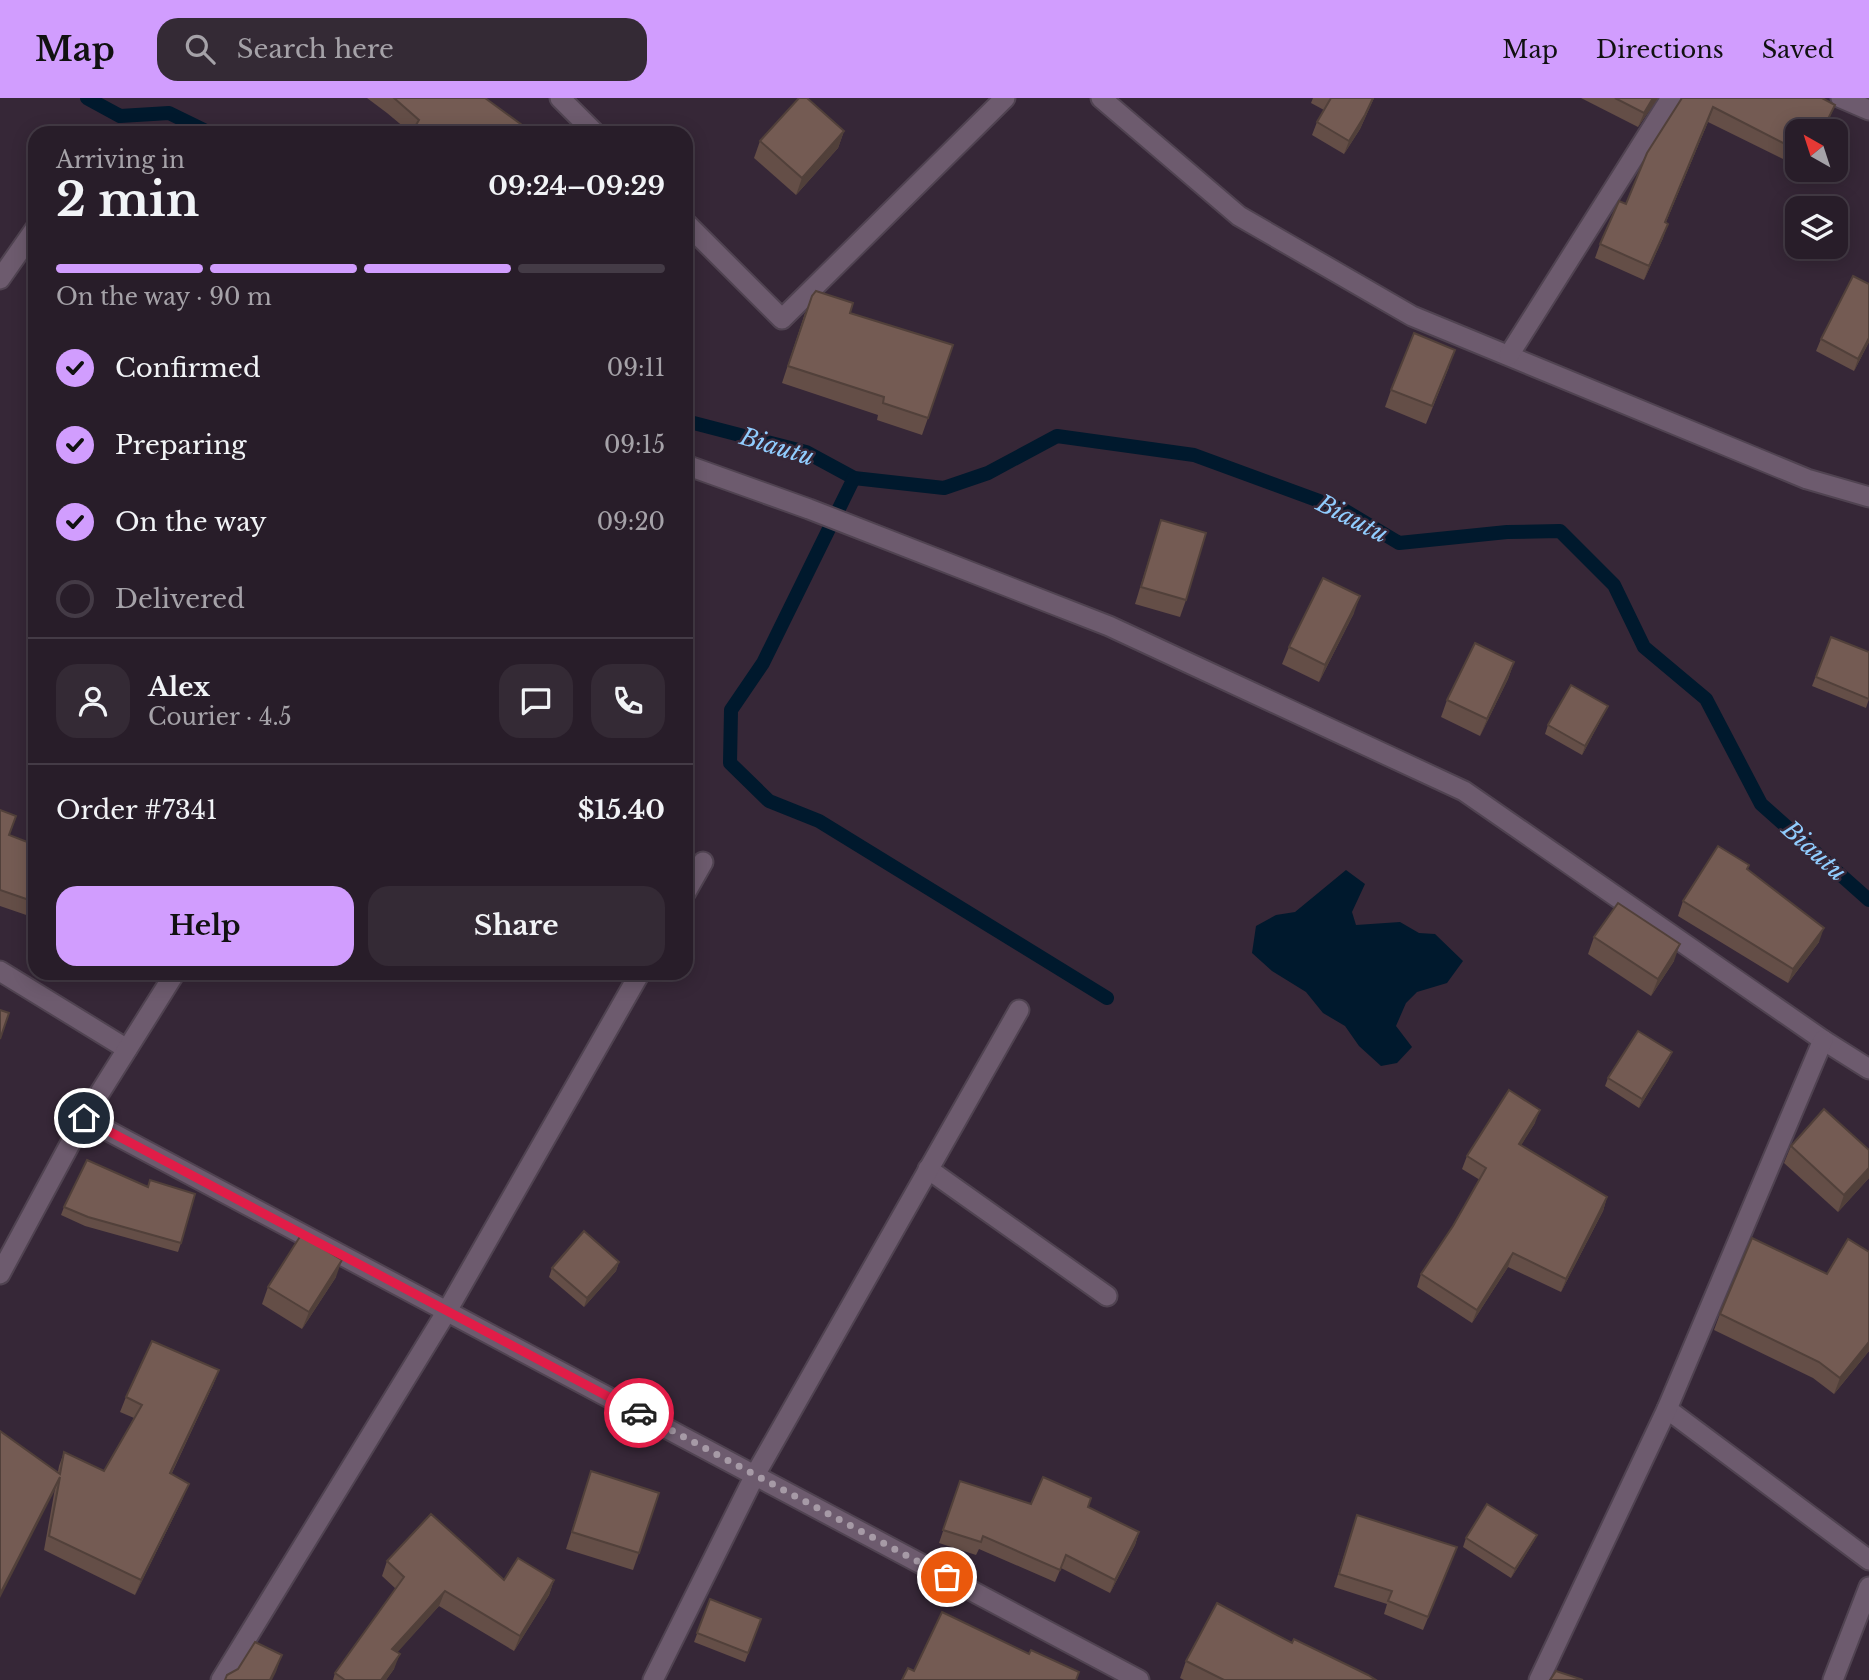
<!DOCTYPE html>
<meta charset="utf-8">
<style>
:root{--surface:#281d29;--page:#342a35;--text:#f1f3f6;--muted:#a5a2a8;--line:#443b46;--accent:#d19dfe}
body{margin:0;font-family:"Libre Baskerville",serif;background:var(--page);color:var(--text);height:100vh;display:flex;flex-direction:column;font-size:26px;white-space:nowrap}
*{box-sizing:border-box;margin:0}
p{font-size:23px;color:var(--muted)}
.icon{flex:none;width:38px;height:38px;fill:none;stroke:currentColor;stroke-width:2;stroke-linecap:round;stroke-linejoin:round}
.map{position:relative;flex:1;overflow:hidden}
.details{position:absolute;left:28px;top:28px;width:665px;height:854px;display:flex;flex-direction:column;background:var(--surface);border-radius:21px;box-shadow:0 4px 18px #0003,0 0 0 2px var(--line)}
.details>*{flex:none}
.needle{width:46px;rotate:321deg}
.fabs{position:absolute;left:1785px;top:21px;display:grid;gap:14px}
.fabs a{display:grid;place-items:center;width:63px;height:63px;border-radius:14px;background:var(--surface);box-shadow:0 4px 18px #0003,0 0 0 2px var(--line);font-size:35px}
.pin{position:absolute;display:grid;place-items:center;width:60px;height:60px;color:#fff;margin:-30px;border:4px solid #fff;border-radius:50%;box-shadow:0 2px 7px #0007}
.courier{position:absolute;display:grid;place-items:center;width:70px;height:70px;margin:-35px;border:5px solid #e11d48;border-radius:50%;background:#fff;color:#222;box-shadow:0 2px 9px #0007}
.head em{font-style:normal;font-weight:700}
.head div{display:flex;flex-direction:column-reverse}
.head{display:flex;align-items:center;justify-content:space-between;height:119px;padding:0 28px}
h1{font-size:46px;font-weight:700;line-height:52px}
.bar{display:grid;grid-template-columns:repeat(4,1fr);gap:10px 7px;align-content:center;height:84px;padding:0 28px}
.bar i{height:9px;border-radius:5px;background:var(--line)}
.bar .selected{background:var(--accent)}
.bar p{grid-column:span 4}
.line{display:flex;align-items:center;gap:18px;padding:0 28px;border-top:2px solid var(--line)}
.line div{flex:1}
.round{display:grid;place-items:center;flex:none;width:74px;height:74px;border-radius:21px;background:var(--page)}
ol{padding:0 28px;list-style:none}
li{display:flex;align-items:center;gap:21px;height:77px}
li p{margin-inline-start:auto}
li .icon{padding:7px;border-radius:50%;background:var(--accent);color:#111;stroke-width:4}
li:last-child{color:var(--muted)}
li i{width:38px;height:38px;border:4px solid var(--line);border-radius:50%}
.button{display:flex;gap:14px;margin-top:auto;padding:14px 28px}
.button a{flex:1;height:80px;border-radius:21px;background:var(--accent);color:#111;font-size:28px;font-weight:700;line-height:80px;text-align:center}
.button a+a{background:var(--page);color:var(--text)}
header{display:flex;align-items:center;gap:42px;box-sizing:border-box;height:98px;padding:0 35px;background:var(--accent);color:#111}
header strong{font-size:33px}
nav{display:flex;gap:38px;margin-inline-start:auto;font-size:24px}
.search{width:490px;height:63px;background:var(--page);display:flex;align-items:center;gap:18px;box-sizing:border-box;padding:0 24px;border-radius:21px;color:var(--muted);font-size:26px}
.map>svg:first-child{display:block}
.water{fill:#00192d}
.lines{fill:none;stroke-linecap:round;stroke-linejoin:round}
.stream{stroke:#00192d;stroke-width:14}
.service-casing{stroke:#504351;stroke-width:23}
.minor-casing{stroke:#504351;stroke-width:23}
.service{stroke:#6d5b6e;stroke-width:19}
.minor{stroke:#6d5b6e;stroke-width:19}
.wall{fill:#644e47}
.shaded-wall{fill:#51403a}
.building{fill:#745b53;stroke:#51403a;stroke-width:2}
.done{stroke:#a69aa6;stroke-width:7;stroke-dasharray:0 12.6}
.route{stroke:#e11d48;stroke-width:9}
.labels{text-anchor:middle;stroke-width:5;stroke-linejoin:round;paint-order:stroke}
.water-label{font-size:24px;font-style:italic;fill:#91cdff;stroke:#362737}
</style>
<header>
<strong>Map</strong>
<div class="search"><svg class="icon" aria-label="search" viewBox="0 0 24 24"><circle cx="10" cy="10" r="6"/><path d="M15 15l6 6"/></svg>Search here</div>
<nav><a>Map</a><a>Directions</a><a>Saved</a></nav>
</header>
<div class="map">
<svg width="1869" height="1582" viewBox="0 0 1869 1582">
<rect width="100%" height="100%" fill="#362737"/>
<polygon class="water" points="1346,772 1365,786 1352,814 1356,827 1400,824 1419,835 1435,836 1463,863 1447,885 1417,894 1406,905 1396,928 1412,949 1397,965 1381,968 1359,948 1345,928 1323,915 1306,894 1272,873 1252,855 1256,828 1276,817 1295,814"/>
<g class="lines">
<g class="stream">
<polyline points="87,0 120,18 169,15 210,35"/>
<polyline points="686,323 806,354 854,380 944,390 988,375 1057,338 1194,357 1344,412 1399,445 1507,434 1560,433 1614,487 1644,549 1706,601 1761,706 1869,802"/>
<polyline points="854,380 763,565 731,612 730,665 769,703 819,723 1107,900"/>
</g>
<defs>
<polyline id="service" points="928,1071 1107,1198"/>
<g id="minor">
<polyline points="560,0 595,35"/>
<polyline points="1101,0 1239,118 1412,218 1807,381 1869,399"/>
<polyline points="1841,0 1869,12"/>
<polyline points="686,125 782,221 1005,0"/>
<polyline points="0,181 35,131"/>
<polyline points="1509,257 1671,0"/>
<polyline points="686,367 809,411 1109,528 1464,693 1823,942 1869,971"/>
<polyline points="686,794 703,764"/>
<polyline points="0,873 127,951"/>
<polyline points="84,1020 1139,1582"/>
<polyline points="0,1176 84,1020 175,875"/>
<polyline points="1667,1311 1869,1462"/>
<polyline points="221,1582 447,1213 640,875"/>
<polyline points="653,1582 755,1377 1019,912"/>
<polyline points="1539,1582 1667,1311 1823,942"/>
<polyline points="1833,1582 1869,1489"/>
</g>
</defs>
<use href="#service" class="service-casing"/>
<use href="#minor" class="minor-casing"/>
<use href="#service" class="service"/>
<use href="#minor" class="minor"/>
</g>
<g class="wall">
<polygon points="367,0 485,0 533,35 411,35 387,15"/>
<polygon points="1313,0 1374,0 1360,31 1344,56 1312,37 1317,24 1324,12 1311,5"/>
<polygon points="1581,0 1658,0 1638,29"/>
<polygon points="1682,0 1830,21 1824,33 1797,33 1797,68 1708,24 1666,124 1663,140 1644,182 1595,160 1600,146 1626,106"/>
<polygon points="844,33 838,50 796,97 754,60 760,43"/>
<polygon points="1869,186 1869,244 1854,273 1816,253 1821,241"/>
<polygon points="805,215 850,215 928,320 922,337 877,322 878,317 782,285"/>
<polygon points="1449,269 1426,326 1385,309 1391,292"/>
<polygon points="35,420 35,441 27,437"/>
<polygon points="1161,422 1186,502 1180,519 1135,506"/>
<polygon points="1354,515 1319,584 1282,566 1289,549"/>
<polygon points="1831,539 1869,601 1866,610 1812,588"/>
<polygon points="1514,564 1508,581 1480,638 1441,619 1447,602"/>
<polygon points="1608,608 1604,616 1582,657 1545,636 1548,627"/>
<polygon points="0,712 9,737 35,747 35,820 0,808"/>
<polygon points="1749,767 1747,772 1819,844 1788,885 1678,818 1683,803"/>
<polygon points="1594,839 1674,863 1651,898 1588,856"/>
<polygon points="1672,954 1668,963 1639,1010 1605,988 1608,980"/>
<polygon points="1535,1025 1521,1047 1607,1099 1603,1113 1561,1194 1508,1169 1472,1225 1417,1189 1421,1176 1453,1128 1480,1082 1462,1071 1467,1058"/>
<polygon points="1791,1048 1869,1052 1869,1080 1838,1114 1784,1065"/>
<polygon points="64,1109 181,1145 178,1154 85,1128 61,1117"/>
<polygon points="619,1164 616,1173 584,1209 549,1179 552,1170"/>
<polygon points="336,1179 302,1231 262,1206 268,1189"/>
<polygon points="1720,1216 1869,1253 1834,1296 1813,1280 1714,1232"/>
<polygon points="219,1272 213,1287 172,1375 183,1400 135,1497 44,1452 59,1368 64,1354 104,1373 134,1320 120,1314 126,1299"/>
<polygon points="591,1373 639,1455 633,1472 566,1451"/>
<polygon points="960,1383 1031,1406 1091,1400 1088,1409 1139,1434 1135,1447 1110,1495 1061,1470 1055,1484 979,1451 976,1457 939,1445"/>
<polygon points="1357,1417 1452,1462 1423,1532 1384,1516 1387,1506 1334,1489"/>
<polygon points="1537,1437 1533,1445 1511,1480 1463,1449 1466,1440"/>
<polygon points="387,1463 504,1482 554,1482 549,1497 514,1553 439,1508 397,1554 394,1571 386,1582 333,1582 335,1575 396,1491 382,1478"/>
<polygon points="710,1501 761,1521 745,1564 694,1544"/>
<polygon points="1292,1545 1376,1582 1184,1582 1180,1580 1186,1563"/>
</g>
<g class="shaded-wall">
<polygon points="1373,0 1374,0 1360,31 1344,56 1349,43"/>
<polygon points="1653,0 1658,0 1638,29 1644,15"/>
<polygon points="1835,7 1824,33 1822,33"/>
<polygon points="1713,9 1708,24 1660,138 1665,124"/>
<polygon points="844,33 838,50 796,97 802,80"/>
<polygon points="1668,126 1663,140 1644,182 1649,168"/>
<polygon points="1869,240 1869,244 1854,273 1858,261"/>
<polygon points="1360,498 1354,515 1319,584 1325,567"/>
<polygon points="1514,564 1508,581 1480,638 1487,621"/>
<polygon points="1608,608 1604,616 1582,657 1585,648"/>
<polygon points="1824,830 1819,844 1788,885 1793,871"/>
<polygon points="1680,846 1674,863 1651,898 1658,881"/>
<polygon points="1672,954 1668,963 1639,1010 1642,1001"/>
<polygon points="1540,1012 1535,1025 1514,1059 1519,1046"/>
<polygon points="1869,1070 1869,1080 1838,1114 1844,1097"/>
<polygon points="1607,1099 1603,1113 1561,1194 1566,1181"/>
<polygon points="1513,1155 1508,1169 1472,1225 1477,1212"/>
<polygon points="342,1162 336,1179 302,1231 309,1214"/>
<polygon points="619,1164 616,1173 584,1209 587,1200"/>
<polygon points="1869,1244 1869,1253 1834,1296 1840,1280"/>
<polygon points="219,1272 213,1287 165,1389 170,1375"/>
<polygon points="60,1379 54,1394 0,1500 0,1496"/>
<polygon points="189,1386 183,1400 135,1497 141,1482"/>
<polygon points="1139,1434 1135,1447 1110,1495 1115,1482"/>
<polygon points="1537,1437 1533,1445 1511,1480 1515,1471"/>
<polygon points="554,1482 549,1497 514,1553 520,1538"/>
<polygon points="445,1493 439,1508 387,1566 392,1551"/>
<polygon points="400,1556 394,1571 386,1582 381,1582"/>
<polygon points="282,1557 276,1574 272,1582 270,1582"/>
</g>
<g class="building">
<polygon points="394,0 485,0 533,35 427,35 416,27 419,22"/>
<polygon points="799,0 807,0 844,33 802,80 760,43"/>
<polygon points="1331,0 1373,0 1365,17 1349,43 1317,24"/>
<polygon points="1615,0 1653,0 1644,15"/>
<polygon points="1682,0 1822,0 1835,7 1822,33 1797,33 1797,52 1713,9 1665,124 1668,126 1649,168 1600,146 1619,103 1626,106 1647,55"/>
<polygon points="1853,178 1869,186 1869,240 1858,261 1821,241"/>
<polygon points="816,193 853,205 850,215 953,247 928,320 883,305 884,299 788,268 812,198"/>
<polygon points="1414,235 1455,252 1432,308 1391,292"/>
<polygon points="35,420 35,430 30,428"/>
<polygon points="1161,422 1206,435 1186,502 1141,489"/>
<polygon points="1323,480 1360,498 1325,567 1289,549"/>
<polygon points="1831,539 1869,554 1869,601 1816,579"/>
<polygon points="1475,545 1514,564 1487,621 1447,602"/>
<polygon points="1571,587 1608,608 1585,648 1548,627"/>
<polygon points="0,712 16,718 9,737 35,747 35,804 0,792"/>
<polygon points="1718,748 1749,767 1747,771 1824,830 1793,871 1683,803"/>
<polygon points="1618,805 1680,846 1658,881 1594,839"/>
<polygon points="0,912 9,915 0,941"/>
<polygon points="1638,933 1672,954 1642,1001 1608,980"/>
<polygon points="1509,992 1540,1012 1519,1046 1607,1099 1566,1181 1513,1155 1477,1212 1421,1176 1453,1128 1486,1070 1467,1058"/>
<polygon points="1824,1011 1869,1052 1869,1070 1844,1097 1791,1048"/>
<polygon points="87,1062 148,1089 150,1082 195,1096 181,1145 88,1119 64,1109"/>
<polygon points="584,1133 619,1164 587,1200 552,1170"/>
<polygon points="301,1137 342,1162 309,1214 268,1189"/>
<polygon points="1752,1140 1827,1176 1848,1141 1869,1154 1869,1244 1840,1280 1819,1264 1720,1216"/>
<polygon points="152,1243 219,1272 170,1375 189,1386 141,1482 49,1438 60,1379 0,1496 0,1333 60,1376 64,1354 104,1373 142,1307 126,1299"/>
<polygon points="591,1373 659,1395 639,1455 572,1434"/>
<polygon points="1043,1379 1091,1400 1088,1409 1139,1434 1115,1482 1066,1457 1060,1472 983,1438 981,1444 943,1432 960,1383 1031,1406"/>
<polygon points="1487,1406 1537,1437 1515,1471 1466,1440"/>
<polygon points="431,1416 504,1482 518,1460 554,1482 520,1538 445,1493 392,1551 400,1556 381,1582 345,1582 335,1575 404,1479 387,1463"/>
<polygon points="1357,1417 1457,1449 1428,1519 1388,1503 1392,1493 1339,1476"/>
<polygon points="710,1501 761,1521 748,1555 697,1535"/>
<polygon points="1217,1505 1292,1545 1294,1541 1368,1577 1376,1582 1224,1582 1186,1563"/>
<polygon points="942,1514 1029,1556 1031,1552 1079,1574 1076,1582 902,1582 908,1570 914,1573"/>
<polygon points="255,1544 282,1557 270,1582 225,1582 227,1577 238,1571"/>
<polygon points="1556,1573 1583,1582 1550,1582"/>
</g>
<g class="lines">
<polyline class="done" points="639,1315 947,1479"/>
<polyline class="route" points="84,1020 639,1315"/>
</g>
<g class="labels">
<g class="water-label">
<text transform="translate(777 349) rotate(17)" y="8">Biautu</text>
<text transform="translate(1352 421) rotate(27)" y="8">Biautu</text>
<text transform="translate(1814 753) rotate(42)" y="8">Biautu</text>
</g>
</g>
</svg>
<div class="fabs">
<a><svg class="needle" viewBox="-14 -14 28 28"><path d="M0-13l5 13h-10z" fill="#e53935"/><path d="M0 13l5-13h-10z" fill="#a5a2a8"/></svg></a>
<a><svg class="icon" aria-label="layers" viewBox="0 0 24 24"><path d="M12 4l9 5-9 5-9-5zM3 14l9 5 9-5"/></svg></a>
</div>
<div class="pin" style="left:947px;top:1479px;background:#ea580c"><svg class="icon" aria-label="bag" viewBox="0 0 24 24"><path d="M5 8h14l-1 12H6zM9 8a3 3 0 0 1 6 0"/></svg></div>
<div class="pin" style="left:84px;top:1020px;background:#1f2937"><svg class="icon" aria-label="home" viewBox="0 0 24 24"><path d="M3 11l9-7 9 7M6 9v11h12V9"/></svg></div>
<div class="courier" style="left:639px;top:1315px"><svg class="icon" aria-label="car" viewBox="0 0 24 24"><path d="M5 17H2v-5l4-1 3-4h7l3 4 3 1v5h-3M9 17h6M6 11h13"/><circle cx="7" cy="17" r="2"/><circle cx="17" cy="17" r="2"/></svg></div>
<section class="details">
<div class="head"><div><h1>2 min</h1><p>Arriving in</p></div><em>09:24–09:29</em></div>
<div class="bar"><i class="selected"></i><i class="selected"></i><i class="selected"></i><i></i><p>On the way · 90 m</p></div>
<ol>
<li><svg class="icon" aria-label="check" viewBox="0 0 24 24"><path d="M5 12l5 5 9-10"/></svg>Confirmed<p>09:11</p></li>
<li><svg class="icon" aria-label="check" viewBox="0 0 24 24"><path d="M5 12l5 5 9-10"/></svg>Preparing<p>09:15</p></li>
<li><svg class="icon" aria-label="check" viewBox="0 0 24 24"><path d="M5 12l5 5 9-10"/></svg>On the way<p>09:20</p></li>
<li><i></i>Delivered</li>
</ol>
<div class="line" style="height:126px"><a class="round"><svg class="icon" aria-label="person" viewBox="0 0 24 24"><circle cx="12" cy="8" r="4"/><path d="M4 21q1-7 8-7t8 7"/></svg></a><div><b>Alex</b><p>Courier · 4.5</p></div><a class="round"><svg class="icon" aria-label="chat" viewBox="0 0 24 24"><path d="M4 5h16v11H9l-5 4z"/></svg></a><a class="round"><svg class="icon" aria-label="phone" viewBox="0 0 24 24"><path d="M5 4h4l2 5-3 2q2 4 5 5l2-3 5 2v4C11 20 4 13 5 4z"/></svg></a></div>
<div class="line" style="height:91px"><div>Order #7341</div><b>$15.40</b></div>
<div class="button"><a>Help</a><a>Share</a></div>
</section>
</div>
